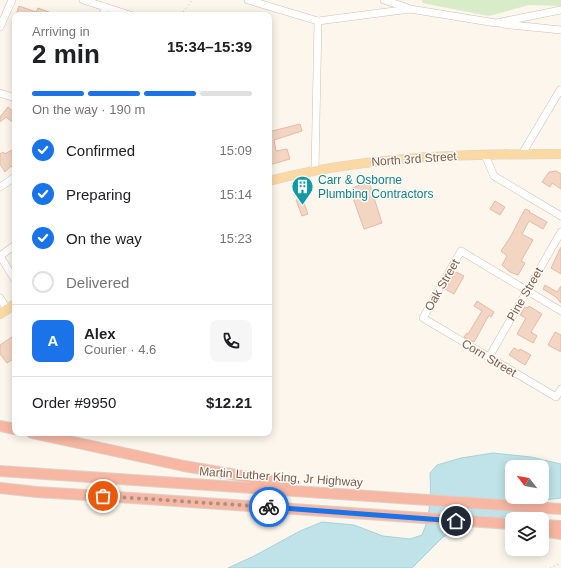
<!DOCTYPE html>
<meta charset="utf-8">
<style>
:root{--surface:#fff;--page:#f6f6f6;--text:#202124;--muted:#757577;--line:#e0e0e0;--accent:#1a73e8}
body{margin:0;font-family:Arial,sans-serif;background:var(--page);color:var(--text);height:100vh;display:flex;flex-direction:column;font-size:15px;white-space:nowrap}
*{box-sizing:border-box;margin:0}
p{font-size:13px;color:var(--muted)}
.icon{flex:none;width:22px;height:22px;fill:none;stroke:currentColor;stroke-width:2;stroke-linecap:round;stroke-linejoin:round}
.map{position:relative;flex:1;overflow:hidden}
.drawer{position:absolute;left:12px;top:12px;width:260px;height:424px;display:flex;flex-direction:column;background:var(--surface);border-radius:8px;box-shadow:0 2px 10px #0003}
.drawer>*{flex:none}
.needle{width:26px;rotate:301deg}
.buttons{position:absolute;left:505px;top:460px;display:grid;gap:8px}
.buttons a{display:grid;place-items:center;width:44px;height:44px;border-radius:8px;background:var(--surface);box-shadow:0 2px 10px #0003;font-size:20px}
.pin{position:absolute;display:grid;place-items:center;width:34px;height:34px;color:#fff;margin:-17px;border:2px solid #fff;border-radius:50%;box-shadow:0 1px 4px #0007}
.courier{position:absolute;display:grid;place-items:center;width:40px;height:40px;margin:-20px;border:3px solid #1a73e8;border-radius:50%;background:#fff;color:#222;box-shadow:0 1px 5px #0007}
.headline em{font-style:normal;font-weight:700}
.headline div{display:flex;flex-direction:column-reverse}
.headline{display:flex;align-items:center;justify-content:space-between;height:68px;padding:0 20px}
h1{font-size:26px;font-weight:700;line-height:30px}
.bar{display:grid;grid-template-columns:repeat(4,1fr);gap:6px 4px;align-content:center;height:48px;padding:0 20px}
.bar i{height:5px;border-radius:3px;background:var(--line)}
.bar .current{background:var(--accent)}
.bar p{grid-column:span 4}
.line{display:flex;align-items:center;gap:10px;padding:0 20px;border-top:1px solid var(--line)}
.line div{flex:1}
.round{display:grid;place-items:center;flex:none;width:42px;height:42px;border-radius:8px;background:var(--page)}
ol{padding:0 20px;list-style:none}
li{display:flex;align-items:center;gap:12px;height:44px}
li p{margin-inline-start:auto}
li .icon{padding:4px;border-radius:50%;background:var(--accent);color:#fff;stroke-width:4}
li:last-child{color:var(--muted)}
li i{width:22px;height:22px;border:2px solid var(--line);border-radius:50%}
.map>svg:first-child{display:block}
.green{fill:#d8ecc9}
.water{fill:#bfe3e8;stroke:#a5d3da;fill-rule:evenodd}
.building{fill:#f3d5c3;stroke:#e6bba3}
.lines{fill:none;stroke-linecap:round;stroke-linejoin:round}
.minor-casing{stroke:#d1beb0;stroke-width:8}
.major-casing{stroke:#dad1cd;stroke-width:10}
.highway-casing{stroke:#dad1cd;stroke-width:12}
.path{stroke:#d9b8a5;stroke-width:1;stroke-dasharray:1 3;stroke-linecap:butt}
.minor{stroke:#fff;stroke-width:7}
.major{stroke:#fbd9a5;stroke-width:9}
.highway{stroke:#f7b7a3;stroke-width:10}
.done{stroke:#a89285;stroke-width:4;stroke-dasharray:0 7.2}
.route{stroke:#1a73e8;stroke-width:5}
.labels{text-anchor:middle;stroke-width:3;stroke-linejoin:round;paint-order:stroke}
.street-label{font-size:12px;fill:#7a5c4d;stroke:#fffaf3}
.culture-label{font-size:12px;fill:#0d838f;stroke:#fffaf3;text-anchor:start}
</style>
<div class="map">
<svg width="561" height="568" viewBox="0 0 561 568">
<rect width="100%" height="100%" fill="#fdf6ec"/>
<polygon class="green" points="422,0 561,0 561,6 529,5 489,16 422,3"/>
<path class="water" d="M493 453 531 457 561 464V498L544 500 510 516 489 519 464 527 443 537 412 568H228L254 556 300 531 322 522 354 525 383 536 410 539 422 535C431 515 431 494 430 473L437 465 461 458ZM512 467H542V497H512Z"/>
<g class="building">
<polygon points="19,6 36,12 38,8 54,14 54,15 16,15"/>
<polygon points="8,107 15,113 15,124 6,117 0,122 0,117"/>
<polygon points="300,124 302,131 274,140 276,151 287,149 290,159 269,165 269,129 271,128 272,131"/>
<polygon points="15,148 15,171 11,166 5,172 0,164 0,154 3,152 5,154"/>
<polygon points="556,171 561,174 561,189 552,183 550,187 542,182 549,172"/>
<polygon points="369,182 382,223 364,229 352,195 355,193 352,188"/>
<polygon points="302,198 308,214 302,216 296,200"/>
<polygon points="495,201 505,207 500,215 490,209"/>
<polygon points="525,209 530,211 529,212 547,222 543,229 529,221 522,234 533,240 521,261 525,263 518,275 510,272 502,265 507,256 501,251 511,236"/>
<polygon points="561,247 561,274 551,268"/>
<polygon points="456,272 464,276 454,294 445,289"/>
<polygon points="545,285 557,292 561,286 561,303 556,297 543,289"/>
<polygon points="477,301 494,312 491,317 489,315 474,342 464,337 467,333 468,334 482,311 474,306"/>
<polygon points="529,306 542,314 531,332 537,336 533,343 517,334 526,318 520,315 525,307 528,308"/>
<polygon points="555,332 561,335 561,352 548,345"/>
<polygon points="15,335 15,358 7,363 0,354 0,345"/>
<polygon points="514,348 519,351 520,349 531,355 525,365 509,355"/>
</g>
<g class="lines">
<defs>
<g id="minor">
<polyline points="83,0 130,15"/>
<polyline points="248,0 318,21"/>
<polyline points="384,0 408,8"/>
<polyline points="103,15 105,7"/>
<polyline points="502,24 561,30"/>
<polyline points="0,27 12,0"/>
<polyline points="0,93 15,98"/>
<polyline points="522,154 560,90"/>
<polyline points="485,155 494,176 561,216"/>
<polyline points="315,170 318,21 410,9 496,23 561,10"/>
<polyline points="0,187 15,177"/>
<polyline points="0,256 15,280"/>
<polyline points="0,256 15,245"/>
<polyline points="0,298 7,309"/>
<polyline points="561,311 461,251 423,318 556,397 561,389"/>
<polyline points="489,357 561,232"/>
</g>
<g id="major">
<path d="M269 181C365 156 463 154 561 154"/>
<polyline points="0,314 15,304"/>
</g>
<g id="highway">
<polyline points="0,426 15,429"/>
<polyline points="32,433 184,466 289,484"/>
<polyline points="0,471 561,509"/>
<polyline points="0,488 37,492 103,496 512,524"/>
<polyline points="542,525 561,526"/>
<polyline points="542,531 561,534"/>
</g>
</defs>
<use href="#minor" class="minor-casing"/>
<use href="#major" class="major-casing"/>
<use href="#highway" class="highway-casing"/>
<g class="path">
<polyline points="181,15 192,0"/>
<polyline points="550,568 561,563"/>
</g>
<use href="#minor" class="minor"/>
<use href="#major" class="major"/>
<use href="#highway" class="highway"/>
</g>
<g class="lines">
<polyline class="done" points="103,496 269,507"/>
<polyline class="route" points="269,507 456,521"/>
</g>
<defs>
<symbol id="building-pin" viewBox="-11 -11 22 30"><path d="M0 17L-7.5 6A9.5 9.5 0 1 1 7.5 6Z" fill="#0f9aa8" stroke="#fffaf3"/><path d="M-4-6H4V6H1V3H-1V6H-4ZM-2.5-4.3h1.7v1.8h-1.7ZM.8-4.3h1.7v1.8H.8ZM-2.5-1h1.7V.8h-1.7ZM.8-1h1.7V.8H.8Z" fill="#fff"/></symbol>
</defs>
<g fill-rule="evenodd">
<use href="#building-pin" x="290" y="174" width="25" height="34"/>
</g>
<g class="labels">
<g class="street-label">
<text transform="translate(414 159) rotate(-4)" y="4">North 3rd Street</text>
<text transform="translate(442 285) rotate(-60)" y="4">Oak Street</text>
<text transform="translate(525 294) rotate(-60)" y="4">Pine Street</text>
<text transform="translate(489 358) rotate(31)" y="4">Corn Street</text>
<text transform="translate(281 477) rotate(4)" y="4">Martin Luther King, Jr Highway</text>
</g>
<g class="culture-label">
<text x="318" y="184">Carr &amp; Osborne<tspan x="318" dy="14">Plumbing Contractors</tspan></text>
</g>
</g>
</svg>
<div class="buttons">
<a><svg class="needle" viewBox="-14 -14 28 28"><path d="M0-13l5 13h-10z" fill="#e53935"/><path d="M0 13l5-13h-10z" fill="#757577"/></svg></a>
<a><svg class="icon" aria-label="layers" viewBox="0 0 24 24"><path d="M12 4l9 5-9 5-9-5zM3 14l9 5 9-5"/></svg></a>
</div>
<div class="pin" style="left:103px;top:496px;background:#ea580c"><svg class="icon" aria-label="bag" viewBox="0 0 24 24"><path d="M5 8h14l-1 12H6zM9 8a3 3 0 0 1 6 0"/></svg></div>
<div class="pin" style="left:456px;top:521px;background:#1f2937"><svg class="icon" aria-label="home" viewBox="0 0 24 24"><path d="M3 11l9-7 9 7M6 9v11h12V9"/></svg></div>
<div class="courier" style="left:269px;top:507px"><svg class="icon" aria-label="bike" viewBox="0 0 24 24"><circle cx="6" cy="16" r="4"/><circle cx="18" cy="16" r="4"/><path d="M6 16l4-8h5l3 8M10 8l3 8H6M13 5h3"/></svg></div>
<section class="drawer">
<div class="headline"><div><h1>2 min</h1><p>Arriving in</p></div><em>15:34–15:39</em></div>
<div class="bar"><i class="current"></i><i class="current"></i><i class="current"></i><i></i><p>On the way · 190 m</p></div>
<ol>
<li><svg class="icon" aria-label="check" viewBox="0 0 24 24"><path d="M5 12l5 5 9-10"/></svg>Confirmed<p>15:09</p></li>
<li><svg class="icon" aria-label="check" viewBox="0 0 24 24"><path d="M5 12l5 5 9-10"/></svg>Preparing<p>15:14</p></li>
<li><svg class="icon" aria-label="check" viewBox="0 0 24 24"><path d="M5 12l5 5 9-10"/></svg>On the way<p>15:23</p></li>
<li><i></i>Delivered</li>
</ol>
<div class="line" style="height:72px"><b class="round" style="background:var(--accent);color:#fff">A</b><div><b>Alex</b><p>Courier · 4.6</p></div><a class="round"><svg class="icon" aria-label="phone" viewBox="0 0 24 24"><path d="M5 4h4l2 5-3 2q2 4 5 5l2-3 5 2v4C11 20 4 13 5 4z"/></svg></a></div>
<div class="line" style="height:52px"><div>Order #9950</div><b>$12.21</b></div>
</section>
</div>
